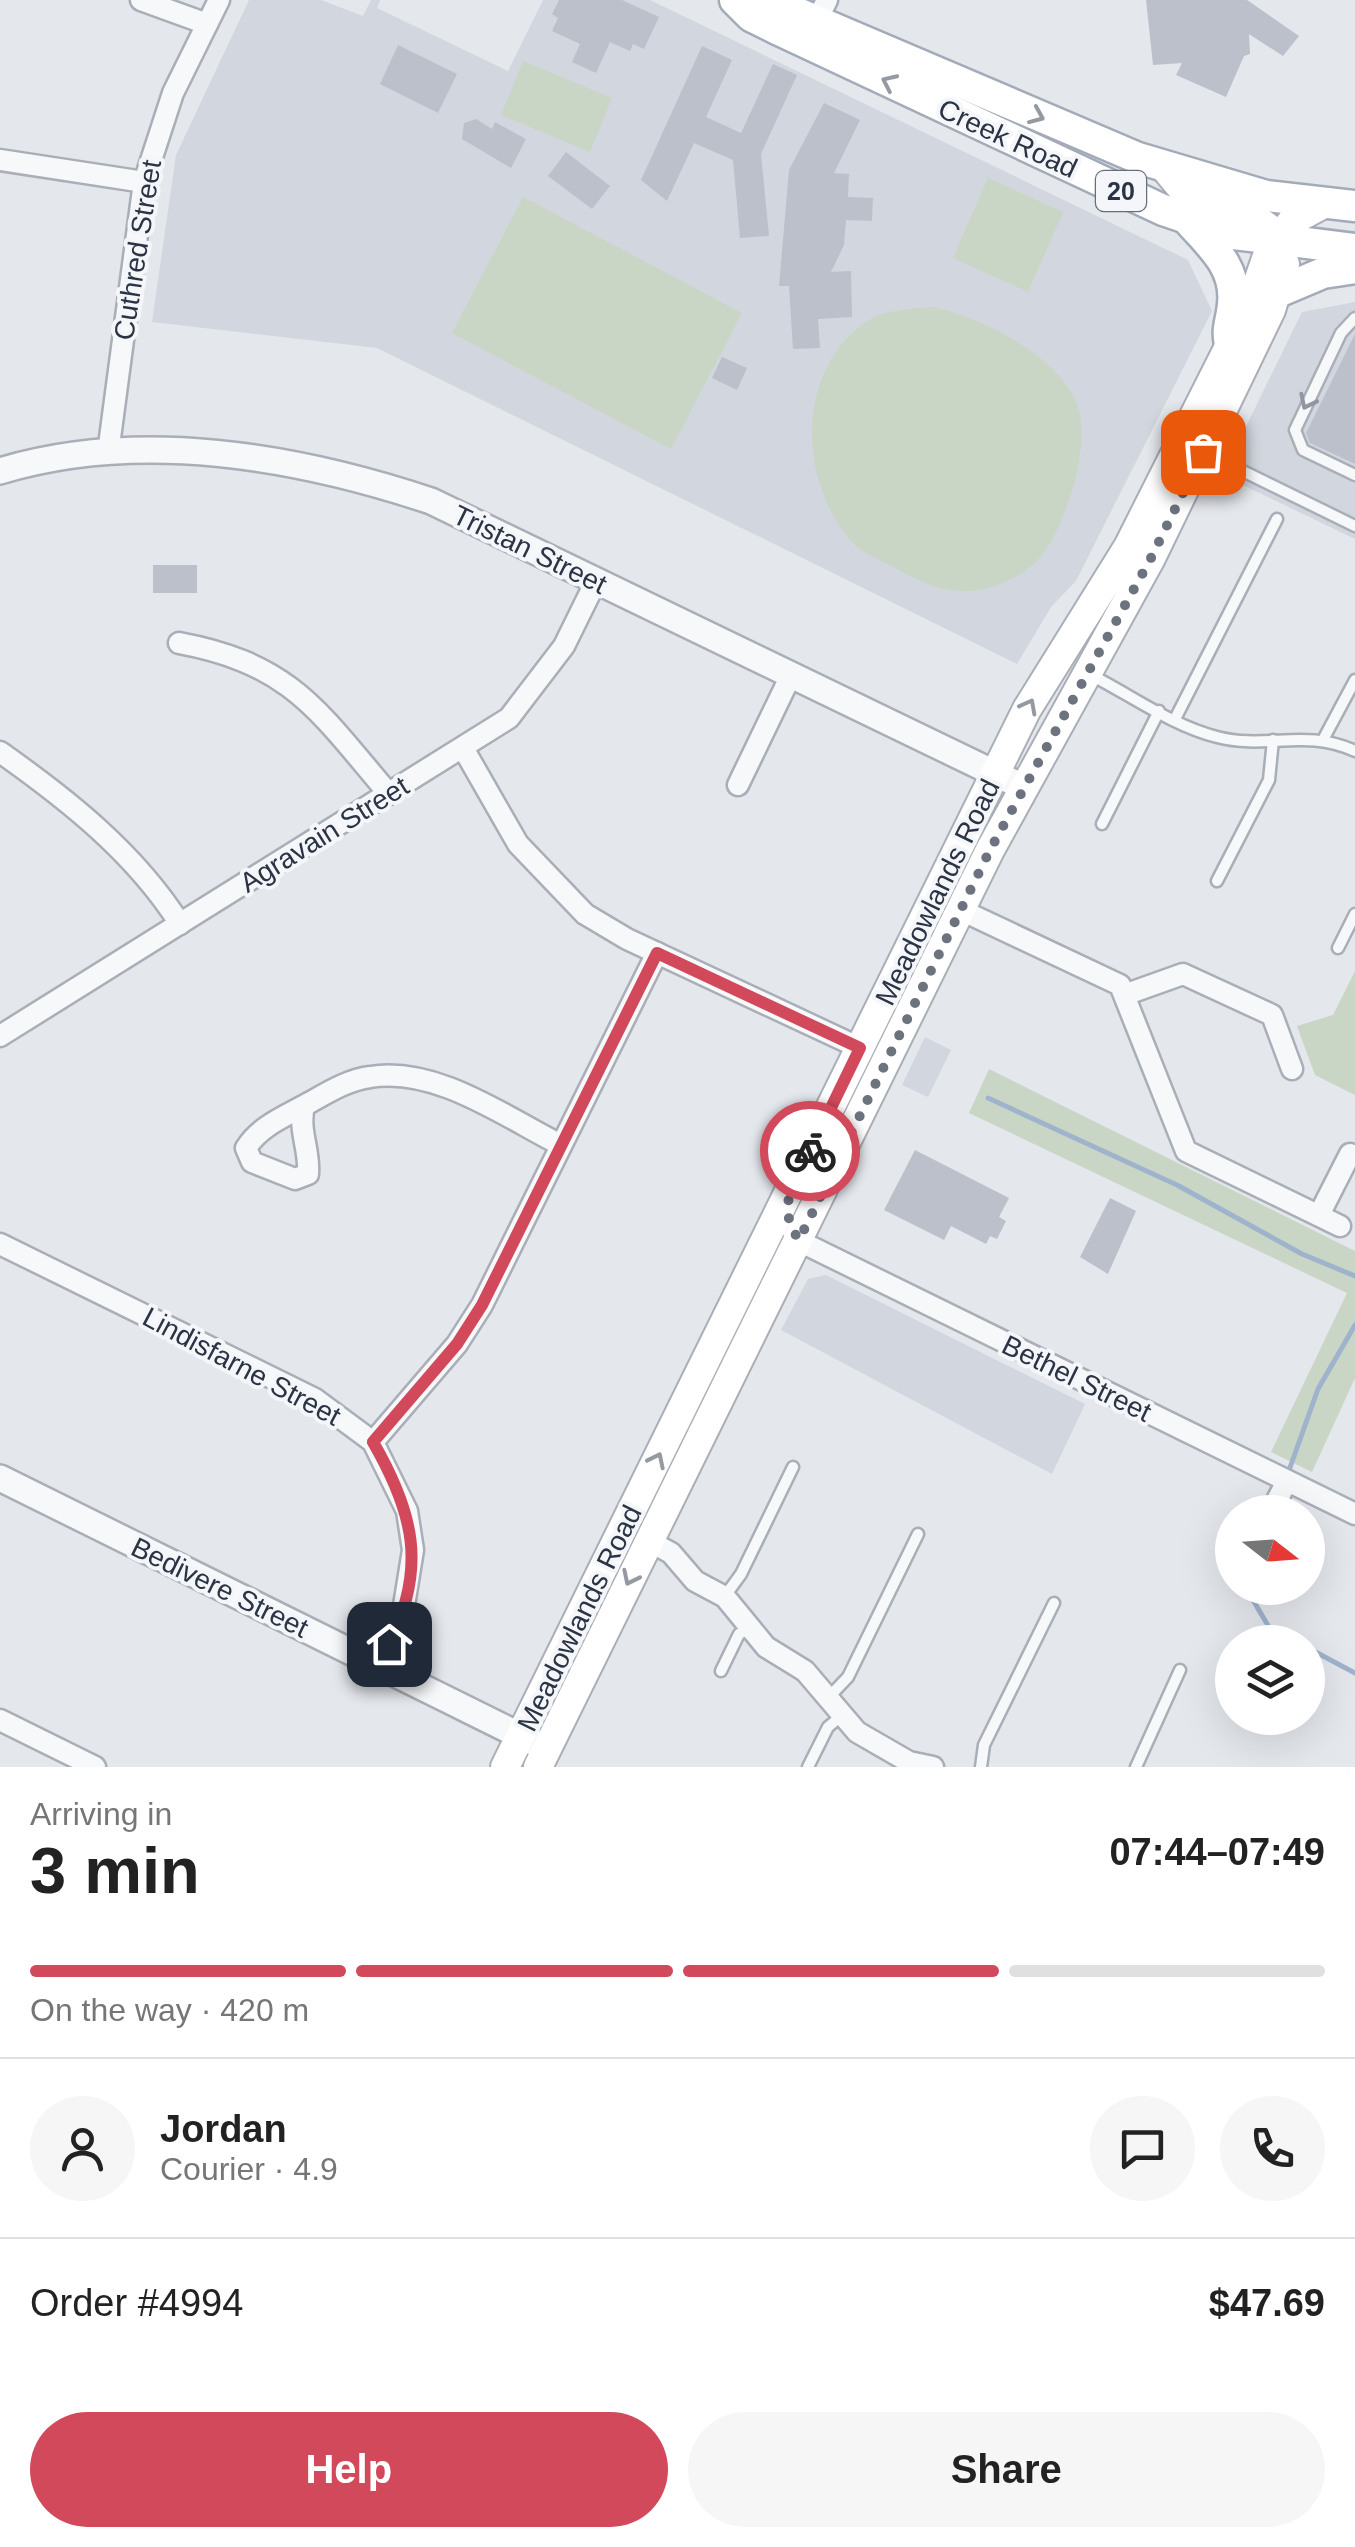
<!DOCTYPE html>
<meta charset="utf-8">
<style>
:root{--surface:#fff;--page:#f6f6f6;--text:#222;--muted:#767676;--line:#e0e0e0;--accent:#d1495b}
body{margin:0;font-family:Arial,sans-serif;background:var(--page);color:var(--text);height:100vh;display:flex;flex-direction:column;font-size:38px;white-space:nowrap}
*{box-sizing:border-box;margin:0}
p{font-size:32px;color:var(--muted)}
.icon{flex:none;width:55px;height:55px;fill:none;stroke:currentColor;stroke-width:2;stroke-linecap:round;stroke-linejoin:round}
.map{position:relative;height:1767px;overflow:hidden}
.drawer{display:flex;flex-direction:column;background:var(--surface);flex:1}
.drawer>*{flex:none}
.needle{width:65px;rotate:107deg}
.controls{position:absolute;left:1215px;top:1495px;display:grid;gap:20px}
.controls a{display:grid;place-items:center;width:110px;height:110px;border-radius:50%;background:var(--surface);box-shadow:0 10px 40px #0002;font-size:50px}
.pin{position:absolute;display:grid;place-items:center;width:85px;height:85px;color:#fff;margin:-42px;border-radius:20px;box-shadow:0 5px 15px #0006}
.courier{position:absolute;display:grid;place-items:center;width:100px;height:100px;margin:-50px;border:8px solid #d1495b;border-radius:50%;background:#fff;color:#222;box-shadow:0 2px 12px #0007}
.headline em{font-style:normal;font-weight:600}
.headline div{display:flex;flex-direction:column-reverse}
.headline{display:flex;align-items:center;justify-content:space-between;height:170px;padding:0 30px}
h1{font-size:65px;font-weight:600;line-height:75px}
.bar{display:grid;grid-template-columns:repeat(4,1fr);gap:15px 10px;align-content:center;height:120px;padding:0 30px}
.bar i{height:12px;border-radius:8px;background:var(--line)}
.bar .on{background:var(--accent)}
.bar p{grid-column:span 4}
.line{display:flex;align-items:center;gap:25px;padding:0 30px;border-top:2px solid var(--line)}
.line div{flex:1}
.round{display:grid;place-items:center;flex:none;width:105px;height:105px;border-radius:52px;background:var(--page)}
.cta{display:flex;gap:20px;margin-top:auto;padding:20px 30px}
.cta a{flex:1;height:115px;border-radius:60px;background:var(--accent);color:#fff;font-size:40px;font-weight:600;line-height:115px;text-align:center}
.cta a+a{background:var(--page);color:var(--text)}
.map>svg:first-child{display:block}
.built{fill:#d2d6de}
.green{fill:#c9d6c5}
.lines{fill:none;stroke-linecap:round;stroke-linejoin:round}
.stream{stroke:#9fb4cc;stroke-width:5}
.building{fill:#bbc0ca}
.service-casing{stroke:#a9aeb7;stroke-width:15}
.minor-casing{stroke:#a9aeb7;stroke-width:25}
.tertiary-casing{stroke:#a9aeb7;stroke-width:30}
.secondary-casing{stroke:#a9aeb7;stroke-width:32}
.primary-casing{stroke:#a3abb8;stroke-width:35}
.service{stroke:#f7f8fa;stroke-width:10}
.minor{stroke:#f7f8fa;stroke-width:20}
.tertiary{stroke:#f7f8fa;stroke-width:25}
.secondary{stroke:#fff;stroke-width:28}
.primary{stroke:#fff;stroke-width:30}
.oneway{stroke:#959aa2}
.oneway2{stroke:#9196a0}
.done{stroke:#6c737f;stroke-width:10;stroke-dasharray:0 18}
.route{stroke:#d1495b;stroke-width:12}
.labels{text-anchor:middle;stroke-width:8;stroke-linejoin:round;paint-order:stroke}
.shield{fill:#f4f6f9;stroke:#676e7b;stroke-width:2.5}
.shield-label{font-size:25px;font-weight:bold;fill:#2b3445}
.street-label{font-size:28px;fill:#2b3445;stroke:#f4f6f9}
</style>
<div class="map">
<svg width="1355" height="1767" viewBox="0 0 1355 1767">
<rect width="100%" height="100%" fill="#e4e7ec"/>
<g class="built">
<polygon points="249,0 321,0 363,16 371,0 380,0 377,8 508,71 543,0 650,0 1188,260 1212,311 1076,581 1051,607 1017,664 377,348 152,322 176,155"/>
<polygon points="1355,302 1355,539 1216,472 1235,449 1302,312"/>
<polygon points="925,1037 951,1050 928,1097 902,1085"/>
<polygon points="826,1275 1085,1404 1052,1474 781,1330 808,1279"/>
</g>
<g class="green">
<polygon points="523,61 612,98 590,152 501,115"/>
<polygon points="988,178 1063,212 1028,292 953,258"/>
<polygon points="523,197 742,313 671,449 452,333"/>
<path d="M933 307C981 317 1070 360 1080 415 1085 443 1077 479 1067 505 1058 530 1046 559 1022 573 978 599 945 596 901 571 885 562 861 553 850 540 798 480 796 370 866 322 885 309 911 309 933 307Z"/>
<polygon points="1355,971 1355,1095 1315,1075 1297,1026 1333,1015"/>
<polygon points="989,1069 1355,1251 1355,1378 1312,1472 1271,1452 1347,1293 969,1113"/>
</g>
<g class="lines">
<g class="stream">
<polyline points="988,1098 1177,1185 1302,1254 1355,1276"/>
<polyline points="1287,1476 1318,1389 1355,1325"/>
<polyline points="1246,1588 1270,1629 1297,1642"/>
<polyline points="1308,1648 1355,1673"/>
</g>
</g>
<g class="building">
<polygon points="559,0 622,0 659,17 644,49 633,44 630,51 610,42 596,73 572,62 580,44 552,31 558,18 552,14"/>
<polygon points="1146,0 1247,0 1299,36 1283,56 1249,34 1250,54 1244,56 1226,97 1176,75 1182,63 1153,65"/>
<polygon points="398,45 457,74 438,113 380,84"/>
<polygon points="702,46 732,60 706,117 741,133 773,64 797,75 761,154 769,236 740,238 733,160 694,143 667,201 641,180"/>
<polygon points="824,103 860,120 834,173 849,174 848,197 873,198 872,221 846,220 844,245 831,272 851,271 852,317 818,319 820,348 793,349 789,286 779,286 789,170"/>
<polygon points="476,119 492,129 495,122 526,139 511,168 462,139 464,123"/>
<polygon points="566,152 610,186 592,209 548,176"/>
<polygon points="1355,334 1355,464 1310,443 1306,433"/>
<polygon points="722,357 747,368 737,390 712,378"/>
<rect x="153" y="565" width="44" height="28"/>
<polygon points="915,1150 1009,1198 999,1217 1006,1221 997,1239 990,1236 986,1244 951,1226 944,1240 884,1210"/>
<polygon points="1110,1198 1136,1211 1108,1274 1080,1257"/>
</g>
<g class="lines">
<defs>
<g id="service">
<polyline points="1355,318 1341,333 1295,430 1303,450 1355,475"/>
<polyline points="1204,452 1355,526"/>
<path d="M1091 675C1132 696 1173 726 1217 737 1267 750 1305 728 1355 751"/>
<polyline points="1175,719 1277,519"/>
<polyline points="1324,738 1355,680"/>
<polyline points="1102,824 1159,711"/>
<polyline points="1217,881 1269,780 1273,740"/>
<polyline points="1338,948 1355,914"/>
<polyline points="725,1596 741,1574 793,1467"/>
<polyline points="721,1671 739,1634 750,1628"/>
<polyline points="828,1698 848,1677 918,1534"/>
<polyline points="808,1767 828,1727 840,1717"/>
<polyline points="981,1767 984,1745 1054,1603"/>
<polyline points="1136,1767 1180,1670"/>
</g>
<g id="minor">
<polyline points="141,0 207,24"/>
<polyline points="811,32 827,0"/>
<polyline points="0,160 144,182"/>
<polyline points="108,453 144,182 173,93 219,0"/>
<path d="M179 643C292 664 319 712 389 794"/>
<polyline points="463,748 518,844 585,914 627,939 860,1048"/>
<path d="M0 752C68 800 135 853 180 924"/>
<polyline points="738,785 791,675"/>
<polyline points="961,910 1120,985 1186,1151 1340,1226"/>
<polyline points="1127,994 1183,974 1272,1015 1292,1069"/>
<polyline points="0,1036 509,718 564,646 596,581"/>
<path d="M304 1106C298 1131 310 1149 308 1174L295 1179 252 1162 246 1148C260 1126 284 1117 307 1104 327 1093 347 1080 370 1077 436 1066 505 1117 561 1145"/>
<polyline points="1319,1215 1350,1154"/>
<polyline points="792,1230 799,1241 1355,1514"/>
<polyline points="0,1244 315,1399 373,1442 407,1511 413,1550 402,1618 379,1665"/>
<polyline points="373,1442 457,1344 482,1305 657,953"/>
<polyline points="1271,1512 1287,1481"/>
<polyline points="649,1541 671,1553 695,1581 725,1597 766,1647 805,1671 857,1732 909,1762 933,1767"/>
<polyline points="0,1720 95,1767"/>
</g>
<g id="tertiary">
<path d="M0 471C139 429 296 456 431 501L1023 787"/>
<polyline points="0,1478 547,1749"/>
</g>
<g id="secondary">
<polyline points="505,1767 1027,709 1128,547 1250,305 1268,253 1292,221 1322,205"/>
<polyline points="538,1767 990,850 1151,558 1271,310 1285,264 1270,229 1253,217 1188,196 1163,166"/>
</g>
<g id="primary">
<polyline points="735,0 751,16 779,30 1163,210 1234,234 1355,249"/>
<polyline points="767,0 1138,158 1266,196 1355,206"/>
<path d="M1188 220C1211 246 1237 267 1233 304 1232 320 1226 328 1230 344"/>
<polyline points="1278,292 1323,273 1355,268"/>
</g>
</defs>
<use href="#service" class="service-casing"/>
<use href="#minor" class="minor-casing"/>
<use href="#tertiary" class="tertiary-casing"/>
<use href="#secondary" class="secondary-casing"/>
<use href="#primary" class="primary-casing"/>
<use href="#service" class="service"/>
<use href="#minor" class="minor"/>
<use href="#tertiary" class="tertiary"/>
<use href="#secondary" class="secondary"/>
<use href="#primary" class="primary"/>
</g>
<defs><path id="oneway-chevron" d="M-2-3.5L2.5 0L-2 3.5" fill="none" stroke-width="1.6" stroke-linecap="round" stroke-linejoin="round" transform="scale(2.5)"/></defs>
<g class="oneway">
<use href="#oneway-chevron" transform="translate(889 82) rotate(-155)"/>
<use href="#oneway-chevron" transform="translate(1037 116) rotate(23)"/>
<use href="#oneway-chevron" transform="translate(1029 706) rotate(-62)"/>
<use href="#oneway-chevron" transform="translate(657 1460) rotate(-64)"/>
<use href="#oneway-chevron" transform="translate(630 1578) rotate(116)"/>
</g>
<use class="oneway2" href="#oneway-chevron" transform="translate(1307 402) rotate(116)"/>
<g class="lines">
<path class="done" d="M810 1151C793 1184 776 1207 799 1240L990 850 1151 558 1203 452"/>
<path class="route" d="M389 1644C427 1568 414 1513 373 1442L457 1344 482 1305 657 953 860 1048 810 1151"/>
</g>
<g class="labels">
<rect class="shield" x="1096" y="171" width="50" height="40" rx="8"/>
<g class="shield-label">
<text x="1121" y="200">20</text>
</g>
<g class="street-label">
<text transform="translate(1008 138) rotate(25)" y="10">Creek Road</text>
<text transform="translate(137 250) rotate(-81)" y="10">Cuthred Street</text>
<text transform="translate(530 549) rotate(26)" y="10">Tristan Street</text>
<text transform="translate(324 834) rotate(-32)" y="10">Agravain Street</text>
<text transform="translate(937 892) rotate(-64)" y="10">Meadowlands Road</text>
<text transform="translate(242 1366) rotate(28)" y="10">Lindisfarne Street</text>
<text transform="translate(1077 1378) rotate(26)" y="10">Bethel Street</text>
<text transform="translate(220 1587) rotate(26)" y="10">Bedivere Street</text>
<text transform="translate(579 1618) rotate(-64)" y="10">Meadowlands Road</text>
</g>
</g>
</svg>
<div class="controls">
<a><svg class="needle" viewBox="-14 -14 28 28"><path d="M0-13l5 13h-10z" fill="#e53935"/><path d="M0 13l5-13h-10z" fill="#767676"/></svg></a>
<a><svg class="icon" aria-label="layers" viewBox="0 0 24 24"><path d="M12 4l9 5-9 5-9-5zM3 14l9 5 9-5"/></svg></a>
</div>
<div class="pin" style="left:1203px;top:452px;background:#ea580c"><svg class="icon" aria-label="bag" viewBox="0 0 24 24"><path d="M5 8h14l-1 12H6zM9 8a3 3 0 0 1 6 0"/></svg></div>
<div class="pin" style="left:389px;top:1644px;background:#1f2937"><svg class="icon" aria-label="home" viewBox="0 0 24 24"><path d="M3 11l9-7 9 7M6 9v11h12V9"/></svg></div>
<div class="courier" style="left:810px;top:1151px"><svg class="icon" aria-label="bike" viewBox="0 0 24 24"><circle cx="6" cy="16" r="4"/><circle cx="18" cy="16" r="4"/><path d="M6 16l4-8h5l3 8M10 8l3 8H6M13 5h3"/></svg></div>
</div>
<section class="drawer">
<div class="headline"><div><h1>3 min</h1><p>Arriving in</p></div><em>07:44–07:49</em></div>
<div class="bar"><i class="on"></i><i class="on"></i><i class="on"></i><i></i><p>On the way · 420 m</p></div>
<div class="line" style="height:180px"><a class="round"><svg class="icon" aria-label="person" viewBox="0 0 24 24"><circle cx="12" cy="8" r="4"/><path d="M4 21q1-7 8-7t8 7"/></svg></a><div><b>Jordan</b><p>Courier · 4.9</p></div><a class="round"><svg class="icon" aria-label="chat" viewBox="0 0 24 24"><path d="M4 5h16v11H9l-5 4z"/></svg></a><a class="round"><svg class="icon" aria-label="phone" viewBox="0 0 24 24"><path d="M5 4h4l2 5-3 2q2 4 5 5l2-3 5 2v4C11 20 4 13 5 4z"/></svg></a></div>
<div class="line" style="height:130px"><div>Order #4994</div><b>$47.69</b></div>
<div class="cta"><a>Help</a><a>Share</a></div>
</section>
